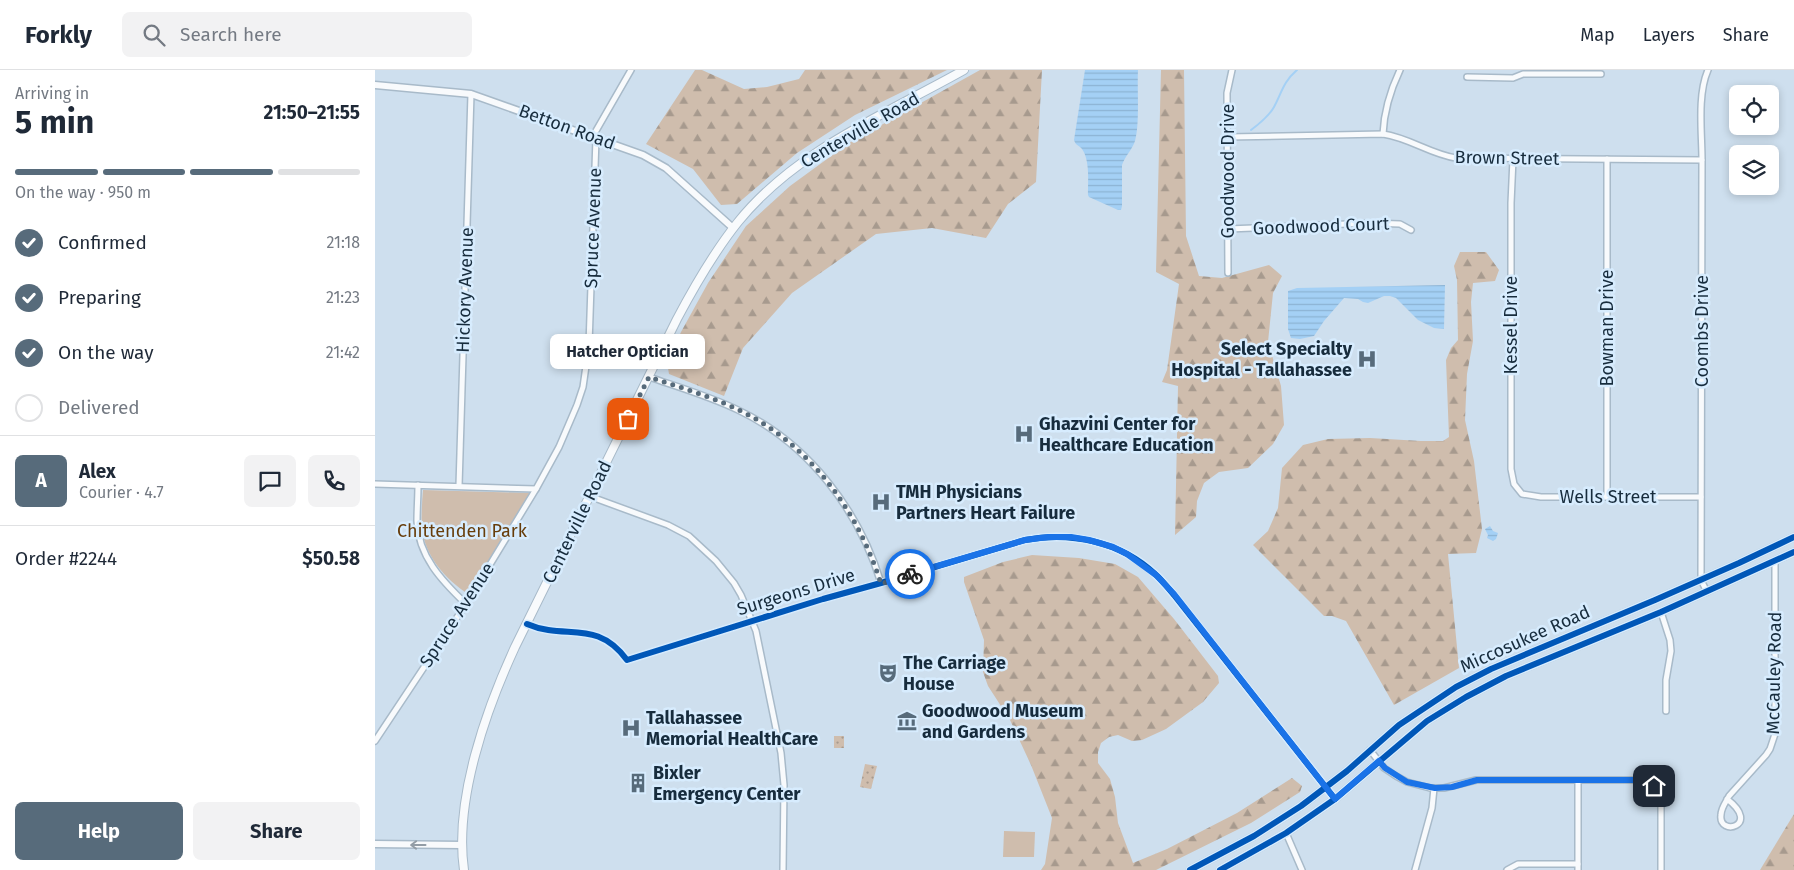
<!DOCTYPE html>
<meta charset="utf-8">
<style>
:root{--surface:#fff;--page:#f2f2f3;--text:#1f2937;--muted:#747a83;--line:#e0e1e3;--accent:#576b7b}
body{margin:0;font-family:"Fira Sans",sans-serif;background:var(--page);color:var(--text);height:100vh;display:flex;flex-direction:column;font-size:19px;white-space:nowrap}
*{box-sizing:border-box;margin:0}
p{font-size:16px;color:var(--muted)}
.icon{flex:none;width:28px;height:28px;fill:none;stroke:currentColor;stroke-width:2;stroke-linecap:round;stroke-linejoin:round}
.map{position:relative;flex:1;overflow:hidden}
.details{display:flex;flex-direction:column;background:var(--surface);width:375px}
.details>*{flex:none}
.fabs{position:absolute;left:1354px;top:15px;display:grid;gap:10px}
.fabs a{display:grid;place-items:center;width:50px;height:50px;border-radius:8px;background:var(--surface);box-shadow:0 2px 8px #0003;font-size:25px}
.pin{position:absolute;display:grid;place-items:center;width:42px;height:42px;color:#fff;margin:-21px;border-radius:10px;box-shadow:0 2px 8px #0006}
.courier{position:absolute;display:grid;place-items:center;width:50px;height:50px;margin:-25px;border:4px solid #1a73e8;border-radius:50%;background:#fff;color:#222;box-shadow:0 1px 6px #0007}
.bubble{position:absolute;height:35px;border-radius:8px;background:var(--surface);box-shadow:0 2px 8px #0003;font-size:16px;font-weight:700;line-height:35px;text-align:center}
.head em{font-style:normal;font-weight:700}
.head div{display:flex;flex-direction:column-reverse}
.head{display:flex;align-items:center;justify-content:space-between;height:85px;padding:0 15px}
h1{font-size:32px;font-weight:700;line-height:38px}
.bar{display:grid;grid-template-columns:repeat(4,1fr);gap:8px 5px;align-content:center;height:60px;padding:0 15px}
.bar i{height:6px;border-radius:4px;background:var(--line)}
.bar .active{background:var(--accent)}
.bar p{grid-column:span 4}
.line{display:flex;align-items:center;gap:12px;padding:0 15px;border-top:1px solid var(--line)}
.line div{flex:1}
.round{display:grid;place-items:center;flex:none;width:52px;height:52px;border-radius:8px;background:var(--page)}
ol{padding:0 15px;list-style:none}
li{display:flex;align-items:center;gap:15px;height:55px}
li p{margin-inline-start:auto}
li .icon{padding:5px;border-radius:50%;background:var(--accent);color:#fff;stroke-width:4}
li:last-child{color:var(--muted)}
li i{width:28px;height:28px;border:2px solid var(--line);border-radius:50%}
.cta{display:flex;gap:10px;margin-top:auto;padding:10px 15px}
.cta a{flex:1;height:58px;border-radius:8px;background:var(--accent);color:#fff;font-size:20px;font-weight:700;line-height:58px;text-align:center}
.cta a+a{background:var(--page);color:var(--text)}
header{display:flex;align-items:center;gap:30px;box-sizing:border-box;height:70px;padding:0 25px;background:var(--surface);border-bottom:1px solid var(--line)}
header strong{font-size:24px}
nav{display:flex;gap:28px;margin-inline-start:auto;font-size:18px}
.search{width:350px;height:45px;background:var(--page);display:flex;align-items:center;gap:12px;box-sizing:border-box;padding:0 18px;border-radius:8px;color:var(--muted);font-size:19px}
main{display:flex;flex:1;min-height:0}
.map>svg:first-child{display:block}
.grass{fill:url(#grass-dots)}
.forest{fill:url(#forest-firs)}
.park{fill:#cfbdad}
.water{fill:url(#water-rules)}
.lines{fill:none;stroke-linecap:round;stroke-linejoin:round}
.stream{stroke:#a4d0f5;stroke-width:2}
.minor-casing{stroke:#a8bac9;stroke-width:8}
.tertiary-casing{stroke:#a8bac9;stroke-width:9}
.secondary-casing{stroke:#a8bac9;stroke-width:10}
.minor{stroke:#f8fafc;stroke-width:5}
.tertiary{stroke:#f8fafc;stroke-width:6}
.secondary{stroke:#f8fafc;stroke-width:8}
.cycleway-casing{stroke:#d7ecfe;stroke-width:9}
.cycleway{stroke:#0057b8;stroke-width:6}
.oneway{stroke:#939da6}
.done{stroke:#576b7b;stroke-width:5;stroke-dasharray:0 9}
.route{stroke:#1a73e8;stroke-width:6}
.labels{text-anchor:middle;stroke-width:5;stroke-linejoin:round;paint-order:stroke}
.street-label{font-size:18px;fill:#172c3d;stroke:#d7ecfe}
.poi-label{font-size:18px;font-weight:bold;fill:#172c3d;stroke:#d7ecfe;text-anchor:start}
.park-label{font-size:18px;fill:#673d0b;stroke:#d7ecfe}
</style>
<header>
<strong>Forkly</strong>
<div class="search"><svg class="icon" aria-label="search" viewBox="0 0 24 24"><circle cx="10" cy="10" r="6"/><path d="M15 15l6 6"/></svg>Search here</div>
<nav><a>Map</a><a>Layers</a><a>Share</a></nav>
</header>
<main>
<section class="details">
<div class="head"><div><h1>5 min</h1><p>Arriving in</p></div><em>21:50–21:55</em></div>
<div class="bar"><i class="active"></i><i class="active"></i><i class="active"></i><i></i><p>On the way · 950 m</p></div>
<ol>
<li><svg class="icon" aria-label="check" viewBox="0 0 24 24"><path d="M5 12l5 5 9-10"/></svg>Confirmed<p>21:18</p></li>
<li><svg class="icon" aria-label="check" viewBox="0 0 24 24"><path d="M5 12l5 5 9-10"/></svg>Preparing<p>21:23</p></li>
<li><svg class="icon" aria-label="check" viewBox="0 0 24 24"><path d="M5 12l5 5 9-10"/></svg>On the way<p>21:42</p></li>
<li><i></i>Delivered</li>
</ol>
<div class="line" style="height:90px"><b class="round" style="background:var(--accent);color:#fff">A</b><div><b>Alex</b><p>Courier · 4.7</p></div><a class="round"><svg class="icon" aria-label="chat" viewBox="0 0 24 24"><path d="M4 5h16v11H9l-5 4z"/></svg></a><a class="round"><svg class="icon" aria-label="phone" viewBox="0 0 24 24"><path d="M5 4h4l2 5-3 2q2 4 5 5l2-3 5 2v4C11 20 4 13 5 4z"/></svg></a></div>
<div class="line" style="height:65px"><div>Order #2244</div><b>$50.58</b></div>
<div class="cta"><a>Help</a><a>Share</a></div>
</section>
<div class="map">
<svg width="1419" height="800" viewBox="0 0 1419 800">
<defs>
<pattern id="grass-dots" width="8" height="8" patternUnits="userSpaceOnUse" patternTransform="scale(1.25)"><rect width="8" height="8" fill="#cfbdad"/><path d="M2 2h.1M6 6h.1" fill="none" stroke="#a79a8e" stroke-width="1.8" stroke-linecap="round"/></pattern>
<pattern id="forest-firs" width="22" height="20" patternUnits="userSpaceOnUse" patternTransform="scale(1.25)"><rect width="22" height="20" fill="#cfbdad"/><path d="M5 1l3.5 6h-7zM16 11l3.5 6h-7z" fill="#a79a8e"/></pattern>
<pattern id="water-rules" width="6" height="5" patternUnits="userSpaceOnUse" patternTransform="scale(1.25)"><rect width="6" height="5" fill="#a4d0f5"/><path d="M0 2.5h6" fill="none" stroke="#8cb3d3"/></pattern>
</defs>
<rect width="100%" height="100%" fill="#cedfee"/>
<g class="grass">
<rect x="459" y="666" width="10" height="12"/>
<polygon points="490,694 502,696 496,719 485,717"/>
</g>
<g class="forest">
<polygon points="320,0 327,0 369,19 392,17 424,9 430,0 572,0 480,45 422,83 362,134 346,135 318,99 271,74"/>
<polygon points="605,0 667,0 661,112 633,134 611,168 557,158 501,164 417,223 368,278 349,326 294,304 292,292 306,262 333,213 371,156 415,116 474,73"/>
<polygon points="786,0 809,0 811,166 824,206 847,208 894,195 907,206 898,223 893,272 906,316 909,355 898,374 873,398 844,402 829,413 822,431 821,447 800,465 803,316 787,312 792,300 804,214 781,202"/>
<polygon points="1085,182 1111,182 1124,200 1120,211 1098,213 1096,232 1098,271 1092,304 1090,350 1099,391 1107,459 1101,483 1073,484 1084,598 1019,635 971,551 957,546 949,546 878,475 893,461 903,438 907,398 928,375 953,369 995,368 1046,371 1068,371 1074,367 1071,290 1076,278 1083,270 1082,210 1079,196"/>
<polygon points="657,485 704,488 740,494 763,507 799,549 843,606 844,613 828,632 791,659 767,670 757,671 743,665 734,667 726,673 723,682 723,693 735,709 740,727 743,753 758,793 792,779 862,743 917,708 927,716 925,722 876,753 781,800 666,800 670,794 677,748 656,695 635,650 613,616 608,602 609,570 589,512 589,507 628,492"/>
<polygon points="1419,744 1419,800 1385,800"/>
</g>
<g class="park">
<path d="M48 420 156 423 93 524C71 510 50 486 47 459 46 446 47 433 48 420Z"/>
<polygon points="629,761 660,762 659,787 628,787"/>
</g>
<g class="water">
<path d="M710 0H763C762 19 765 54 760 71 757 80 750 86 747 95V136L746 140H743L714 127 713 125C713 112 715 90 707 79 704 75 701 76 699 70Z"/>
<polygon points="1070,215 1069,259 1059,258 1043,250 1021,228 1015,226 1009,226 993,233 988,232 983,229 969,228 949,251 939,266 925,269 916,268 913,259 913,221 922,218"/>
<polygon points="1115,456 1118,461 1123,463 1121,469 1118,471 1112,468 1113,465 1110,459"/>
</g>
<g class="lines">
<path class="stream" d="M876 60C884 54 894 46 899 37 907 22 908 12 922 0"/>
<defs>
<g id="minor">
<polyline points="1092,7 1138,8 1148,4 1226,4"/>
<path d="M1008 64C1009 41 1015 21 1025 0"/>
<polyline points="218,66 256,0"/>
<path d="M852 67 1008 64C1035 68 1055 84 1081 88L1327 90"/>
<polyline points="1138,89 1136,133 1136,399 1139,414 1147,424 1166,427 1326,427"/>
<polyline points="1232,89 1232,427"/>
<polyline points="853,159 996,153 1025,154 1036,160"/>
<polyline points="853,203 852,23 857,0"/>
<path d="M274 307C303 317 334 326 363 340 433 373 484 440 506 513"/>
<polyline points="0,414 161,419"/>
<path d="M43 415C43 427 42 439 42 451 43 486 67 511 91 534"/>
<polyline points="84,416 96,24"/>
<polyline points="214,426 293,455 314,466 341,491 359,513 366,525 381,561 406,683 409,715 408,800"/>
<path d="M1332 522 1326 510 1327 90C1327 63 1322 25 1333 0"/>
<polyline points="1286,542 1295,570 1296,581 1291,610 1291,641"/>
<path d="M152 554C191 571 221 548 252 590L448 529 506 513 650 470C696 461 746 472 780 504 787 510 793 518 799 525L960 729"/>
<polyline points="0,671 91,534 161,419 184,377 202,335 208,317 214,275 221,68"/>
<path d="M995 680 1009 698 1021 706 1032 712 1055 718H1069L1101 710H1264C1276 713 1283 718 1286 729V800"/>
<path d="M1352 729C1387 756 1343 767 1346 745 1346 738 1351 732 1354 726L1391 685 1395 679 1400 664V491"/>
<polyline points="911,763 927,800"/>
<polyline points="1040,800 1057,738 1059,718"/>
<polyline points="1132,800 1143,794 1203,794"/>
<polyline points="1203,800 1203,710"/>
</g>
<g id="tertiary">
<polyline points="0,15 96,24 268,85 291,98 358,158"/>
<polyline points="0,774 86,775"/>
<polyline points="815,800 879,766 926,736 972,701 1024,655 1081,617 1116,599 1280,530 1364,493 1419,467"/>
<polyline points="845,800 911,763 960,729 1052,651 1091,627 1131,606 1286,542 1419,482"/>
</g>
<path id="secondary" d="M89 800C79 730 111 640 140 577L302 249C320 215 339 182 363 152 421 80 511 44 589 0"/>
</defs>
<use href="#minor" class="minor-casing"/>
<use href="#tertiary" class="tertiary-casing"/>
<use href="#secondary" class="secondary-casing"/>
<use href="#minor" class="minor"/>
<use href="#tertiary" class="tertiary"/>
<use href="#secondary" class="secondary"/>
<defs>
<g id="cycleway">
<path d="M152 554C191 571 221 548 252 590L448 529 506 513 650 470C696 461 746 472 780 504 787 510 793 518 799 525L960 729"/>
<polyline points="815,800 879,766 926,736 972,701 1024,655 1081,617 1116,599 1280,530 1364,493 1419,467"/>
<polyline points="845,800 911,763 960,729 1052,651 1091,627 1131,606 1286,542 1419,482"/>
</g>
</defs>
<use href="#cycleway" class="cycleway-casing"/>
<use href="#cycleway" class="cycleway"/>
</g>
<defs><path id="oneway-shaft" d="M-6 0H5M1.5-3L5.5 0L1.5 3" fill="none" stroke-width="1.6" stroke-linecap="round" stroke-linejoin="round" transform="scale(1.25)"/></defs>
<use class="oneway" href="#oneway-shaft" transform="translate(43 775) rotate(-180)"/>
<g class="lines">
<path class="done" d="M253 349 274 307C304 317 335 326 364 340 434 374 483 440 506 514L535 504"/>
<polyline class="route" points="535,504 650,470 673,467 696,467 714,470 738,477 752,484 781,505 799,524 960,729 1004,691 1010,698 1032,712 1060,718 1077,717 1102,710 1264,710 1274,712 1279,716"/>
</g>
<defs>
<symbol id="hospital-bare" viewBox="-9 -9 18 18"><path d="M-5-5h3v3.5h4V-5h3V5h-3V1.5h-4V5h-3Z" fill="#576b7b" stroke="#d7ecfe" stroke-width="2.5" paint-order="stroke"/></symbol>
<symbol id="theatre-bare" viewBox="-9 -9 18 18"><path d="M-5-5.5Q0-4 5-5.5V0Q5 5 0 6Q-5 5-5 0ZM-3.3-2.5H-1v1.5H-3.3ZM1-2.5H3.3v1.5H1ZM-2.8 1Q0 5.5 2.8 1Z" fill="#576b7b" stroke="#d7ecfe" stroke-width="2.5" paint-order="stroke"/></symbol>
<symbol id="museum-bare" viewBox="-9 -9 18 18"><path d="M0-6L6-3V-2H-6V-3ZM-5-1h2V3h-2ZM-1-1h2V3h-2ZM3-1h2V3H3ZM-6 4H6V6H-6Z" fill="#576b7b" stroke="#d7ecfe" stroke-width="2.5" paint-order="stroke"/></symbol>
<symbol id="building-bare" viewBox="-9 -9 18 18"><path d="M-4-6H4V6H1V3H-1V6H-4ZM-2.5-4.3h1.7v1.8h-1.7ZM.8-4.3h1.7v1.8H.8ZM-2.5-1h1.7V.8h-1.7ZM.8-1h1.7V.8H.8Z" fill="#576b7b" stroke="#d7ecfe" stroke-width="2.5" paint-order="stroke"/></symbol>
</defs>
<g fill-rule="evenodd">
<use href="#hospital-bare" x="978" y="275" width="28" height="28"/>
<use href="#hospital-bare" x="635" y="350" width="28" height="28"/>
<use href="#hospital-bare" x="492" y="418" width="28" height="28"/>
<use href="#theatre-bare" x="499" y="589" width="28" height="28"/>
<use href="#museum-bare" x="518" y="637" width="28" height="28"/>
<use href="#hospital-bare" x="242" y="644" width="28" height="28"/>
<use href="#building-bare" x="249" y="699" width="28" height="28"/>
</g>
<g class="labels">
<g class="street-label">
<text transform="translate(192 57) rotate(20)" y="6">Betton Road</text>
<text transform="translate(485 60) rotate(-30)" y="6">Centerville Road</text>
<text transform="translate(1132 88) rotate(1)" y="6">Brown Street</text>
<text transform="translate(853 101) rotate(-90)" y="6">Goodwood Drive</text>
<text transform="translate(946 156) rotate(-2)" y="6">Goodwood Court</text>
<text transform="translate(218 158) rotate(-88)" y="6">Spruce Avenue</text>
<text transform="translate(90 220) rotate(-88)" y="6">Hickory Avenue</text>
<text transform="translate(1136 255) rotate(-90)" y="6">Kessel Drive</text>
<text transform="translate(1232 258) rotate(-90)" y="6">Bowman Drive</text>
<text transform="translate(1327 261) rotate(-90)" y="6">Coombs Drive</text>
<text x="1233" y="433">Wells Street</text>
<text transform="translate(202 452) rotate(-64)" y="6">Centerville Road</text>
<text transform="translate(421 522) rotate(-17)" y="6">Surgeons Drive</text>
<text transform="translate(82 545) rotate(-57)" y="6">Spruce Avenue</text>
<text transform="translate(1150 569) rotate(-24)" y="6">Miccosukee Road</text>
<text transform="translate(1399 603) rotate(-89)" y="6">McCauley Road</text>
</g>
<g class="poi-label">
<text x="977" y="285" text-anchor="end">Select Specialty<tspan x="977" dy="21">Hospital - Tallahassee</tspan></text>
<text x="664" y="360">Ghazvini Center for<tspan x="664" dy="21">Healthcare Education</tspan></text>
<text x="521" y="428">TMH Physicians<tspan x="521" dy="21">Partners Heart Failure</tspan></text>
<text x="528" y="599">The Carriage<tspan x="528" dy="21">House</tspan></text>
<text x="547" y="647">Goodwood Museum<tspan x="547" dy="21">and Gardens</tspan></text>
<text x="271" y="654">Tallahassee<tspan x="271" dy="21">Memorial HealthCare</tspan></text>
<text x="278" y="709">Bixler<tspan x="278" dy="21">Emergency Center</tspan></text>
</g>
<g class="park-label">
<text x="87" y="467">Chittenden Park</text>
</g>
</g>
</svg>
<div class="fabs">
<a><svg class="icon" aria-label="locate" viewBox="0 0 24 24"><circle cx="12" cy="12" r="6"/><path d="M12 2v4M12 18v4M2 12h4M18 12h4"/></svg></a>
<a><svg class="icon" aria-label="layers" viewBox="0 0 24 24"><path d="M12 4l9 5-9 5-9-5zM3 14l9 5 9-5"/></svg></a>
</div>
<div class="pin" style="left:253px;top:349px;background:#ea580c"><svg class="icon" aria-label="bag" viewBox="0 0 24 24"><path d="M5 8h14l-1 12H6zM9 8a3 3 0 0 1 6 0"/></svg></div>
<div class="pin" style="left:1279px;top:716px;background:#1f2937"><svg class="icon" aria-label="home" viewBox="0 0 24 24"><path d="M3 11l9-7 9 7M6 9v11h12V9"/></svg></div>
<div class="courier" style="left:535px;top:504px"><svg class="icon" aria-label="bike" viewBox="0 0 24 24"><circle cx="6" cy="16" r="4"/><circle cx="18" cy="16" r="4"/><path d="M6 16l4-8h5l3 8M10 8l3 8H6M13 5h3"/></svg></div>
<div class="bubble" style="left:175px;top:264px;width:155px">Hatcher Optician</div>
</div>
</main>
